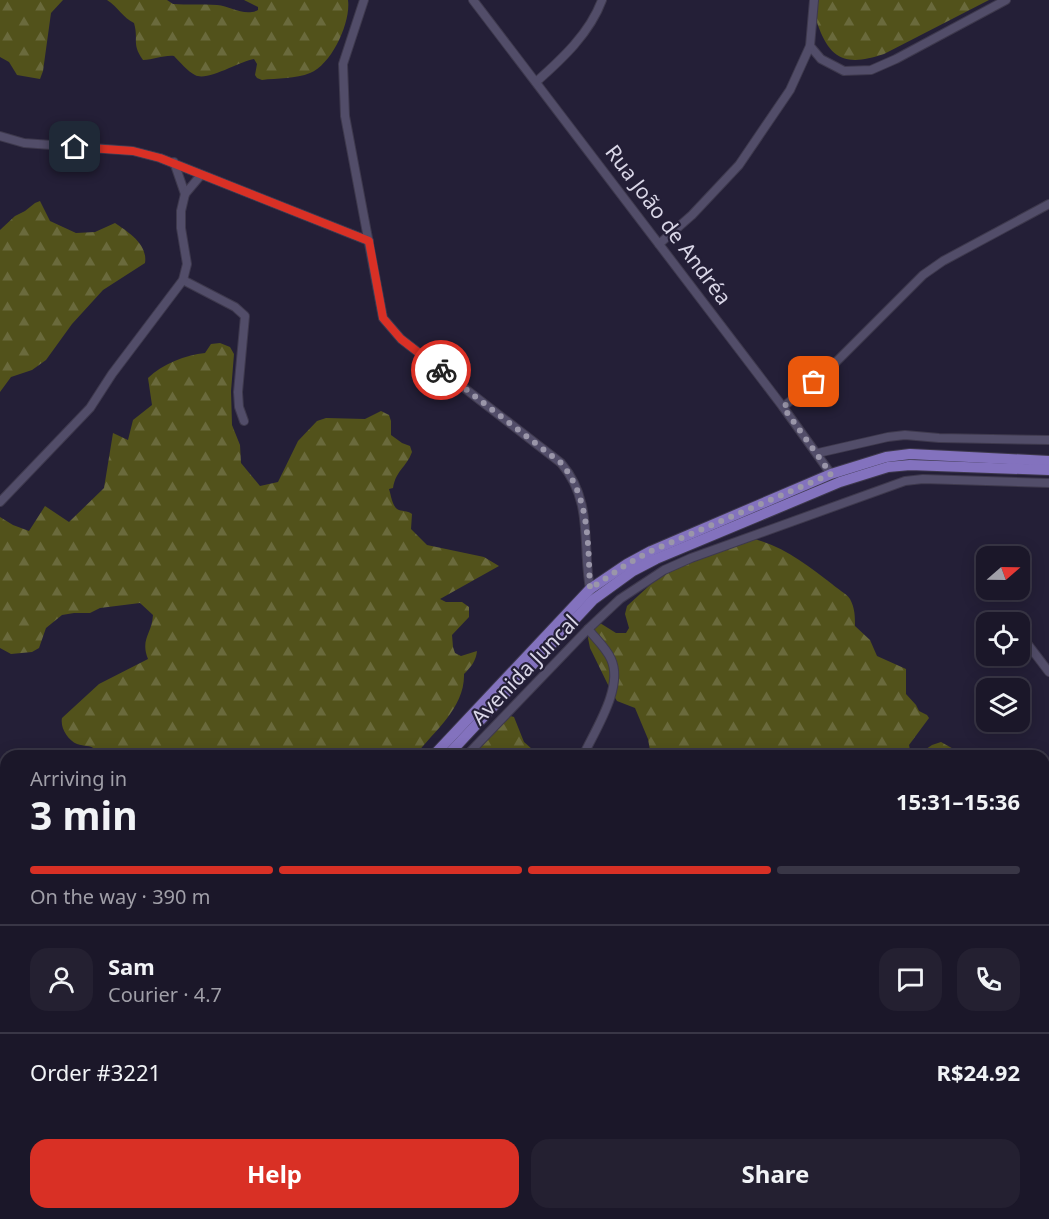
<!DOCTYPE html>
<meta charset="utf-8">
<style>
:root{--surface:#1b1729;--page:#242031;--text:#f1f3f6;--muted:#a09fa8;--line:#393646;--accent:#d93025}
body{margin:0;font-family:"Noto Sans",sans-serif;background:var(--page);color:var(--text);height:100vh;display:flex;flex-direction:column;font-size:22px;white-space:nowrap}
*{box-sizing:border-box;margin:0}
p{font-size:20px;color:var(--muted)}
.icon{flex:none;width:33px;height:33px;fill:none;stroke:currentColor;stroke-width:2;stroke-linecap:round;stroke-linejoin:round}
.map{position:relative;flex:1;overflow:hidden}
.drawer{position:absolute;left:0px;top:750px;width:1050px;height:470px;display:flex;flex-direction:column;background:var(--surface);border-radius:18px 18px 0 0;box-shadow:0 3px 15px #0003,0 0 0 2px var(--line)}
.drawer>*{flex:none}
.needle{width:39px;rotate:70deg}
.buttons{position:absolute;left:976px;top:546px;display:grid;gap:12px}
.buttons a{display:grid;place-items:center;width:54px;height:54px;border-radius:12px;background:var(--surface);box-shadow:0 3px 15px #0003,0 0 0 2px var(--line);font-size:30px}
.pin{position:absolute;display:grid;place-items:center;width:51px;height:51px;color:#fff;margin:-26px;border-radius:12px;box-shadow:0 3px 9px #0006}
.courier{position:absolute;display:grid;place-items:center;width:60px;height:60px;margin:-30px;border:4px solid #d93025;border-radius:50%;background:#fff;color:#222;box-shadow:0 2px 8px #0007}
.head em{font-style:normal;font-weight:700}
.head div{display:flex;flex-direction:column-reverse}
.head{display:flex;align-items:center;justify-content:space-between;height:102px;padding:0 30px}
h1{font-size:39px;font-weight:700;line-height:45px}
.bar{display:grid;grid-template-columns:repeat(4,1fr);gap:9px 6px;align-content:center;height:72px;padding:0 30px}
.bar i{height:8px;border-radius:4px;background:var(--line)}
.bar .selected{background:var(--accent)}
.bar p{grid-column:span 4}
.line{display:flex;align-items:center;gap:15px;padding:0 30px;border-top:2px solid var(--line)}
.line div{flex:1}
.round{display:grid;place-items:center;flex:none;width:63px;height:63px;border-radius:18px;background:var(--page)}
.button{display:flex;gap:12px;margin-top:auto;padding:12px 30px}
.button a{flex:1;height:69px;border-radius:18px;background:var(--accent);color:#fff;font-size:24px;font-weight:700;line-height:69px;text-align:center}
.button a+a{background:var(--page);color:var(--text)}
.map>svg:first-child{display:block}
.forest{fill:url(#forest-firs)}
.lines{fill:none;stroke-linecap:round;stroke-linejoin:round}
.minor-casing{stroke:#3e394d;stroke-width:10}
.major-casing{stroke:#3e394d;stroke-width:12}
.minor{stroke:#524d69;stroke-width:8}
.major{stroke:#8372be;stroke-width:10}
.done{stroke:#9a96a9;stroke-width:6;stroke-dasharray:0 10.8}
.route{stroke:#d93025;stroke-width:8}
.labels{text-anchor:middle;stroke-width:4.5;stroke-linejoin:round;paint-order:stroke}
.street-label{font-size:21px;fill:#d9d6e7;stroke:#241f37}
</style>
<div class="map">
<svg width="1049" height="1219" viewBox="0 0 1049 1219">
<defs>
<pattern id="forest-firs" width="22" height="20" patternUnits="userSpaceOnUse" patternTransform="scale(1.5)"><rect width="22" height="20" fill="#52521b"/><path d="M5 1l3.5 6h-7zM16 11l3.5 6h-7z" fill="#6a6a3c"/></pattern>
</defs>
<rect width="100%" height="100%" fill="#241f37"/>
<g class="forest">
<polygon points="0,0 63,0 51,13 43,71 40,79 17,75 9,62 0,57"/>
<path d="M107 0H167L173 4C187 5 202 4 217 5 231 6 244 17 258 10V7L244 0H348C351 22 332 64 310 73 296 79 277 78 262 80L257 78 255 75 257 64 254 59C240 61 207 82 195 75 187 71 180 62 174 56 163 55 154 60 143 60 131 43 139 40 134 23 123 18 118 7 107 0Z"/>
<path d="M819 0H989L884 54C851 65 832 63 819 28 815 18 814 10 819 0Z"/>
<path d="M40 201 50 221 76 233 95 232 115 223C128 232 148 244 145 263L103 290 72 324 46 360 32 370 11 377 0 392V230L15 216 25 211 35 203Z"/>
<path d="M220 343 230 347 234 354 231 391 232 425 240 445 241 463 260 486 278 482 298 441 317 421 326 418 365 419 381 411 389 415 391 421V435L402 443 410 446 412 452C406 468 396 470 393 488L389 489C391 495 392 505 397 509 402 512 407 510 412 514L411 529 427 545 484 557 499 566 440 599 446 602H462L469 607V617L452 635 453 647 455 653 461 656 477 651C476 661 471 667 464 674 465 708 434 731 415 756H95L96 750C90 744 84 747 77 744 68 740 60 728 62 718L99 684 148 659C140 639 152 634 153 615L140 603 100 608 90 613H74L62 615 46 628 39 648 32 652 11 654 0 648V517L13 525 29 531 45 506 69 522 104 488 113 433 128 440 133 420 152 405 148 378C162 364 186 355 205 353L211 344Z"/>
<path d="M750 538C782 545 807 565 832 584 837 589 846 593 850 599 855 608 855 617 855 626L870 640 877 656 906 669V694L916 705 919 711 927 715 929 718 909 745 911 755 915 756H651L648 739 635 708 617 701 612 693 590 648 588 638 589 629 600 623 616 633H626L629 628 625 614 627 606 662 574Z"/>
<polygon points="507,715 514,717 524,742 540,756 465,756"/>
<polygon points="941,742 966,756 916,756 932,745"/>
<polygon points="1044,815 1049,821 1049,886 1044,888"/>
<polygon points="6,914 6,1017 0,1011 0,925"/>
</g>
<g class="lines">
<defs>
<g id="minor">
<path d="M364 0 343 64 345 116 383 318 401 339 561 463C595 503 581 548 591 594"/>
<polyline points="473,0 783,407 831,474"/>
<polyline points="810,46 821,59 844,71 871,70 896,59 1006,0"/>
<path d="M536 82C562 59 590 33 602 0"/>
<polyline points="0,136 24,143 133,151 160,158 369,241"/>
<polyline points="174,162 185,194"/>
<polyline points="659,244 692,215 739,165 790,90 810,46 814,0"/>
<polyline points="183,280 235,307 245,316 238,392 239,407 244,421"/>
<polyline points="783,407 829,369 923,275 943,261 1049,204"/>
<polyline points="818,453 888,437 905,435 939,438 1049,440"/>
<polyline points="0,502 90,408 112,374 183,280 187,264 181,228 181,211 185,194 201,175"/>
<polyline points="1020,634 1049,672"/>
<polyline points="466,756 588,629 620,599 664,570 691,558 905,481 923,479 1049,483"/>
<path d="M583 756C595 730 624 687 611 659 606 648 596 639 588 629"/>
<polyline points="1044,889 1049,887"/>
<polyline points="1044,967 1049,965"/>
<polyline points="1044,991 1049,992"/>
<polyline points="1044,1091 1049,1092"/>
<polyline points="0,1159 6,1170"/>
<polyline points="554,1214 579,1219"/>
<polyline points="136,1219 155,1214"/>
<polyline points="277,1219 278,1214"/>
<polyline points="324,1219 325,1214"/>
<polyline points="836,1219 838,1214"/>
<polyline points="957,1219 959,1214"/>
</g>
<g id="major">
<polyline points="433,756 590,589 627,564 651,551 831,474 886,457 910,454 1049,461"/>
<polyline points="447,756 593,600 633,571 656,559 840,482 888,467 910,465 1049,470"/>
<polyline points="293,1219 293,1214"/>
<polyline points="304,1219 305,1214"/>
</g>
</defs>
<use href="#minor" class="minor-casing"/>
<use href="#major" class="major-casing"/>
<use href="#minor" class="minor"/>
<use href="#major" class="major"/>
</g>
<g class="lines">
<path class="done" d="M441 370 561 463C590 497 588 546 590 589L627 564 651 551 831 474 783 407 814 382"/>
<polyline class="route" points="75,147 133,151 160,158 369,241 383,318 401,339 441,370"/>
</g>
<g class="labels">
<g class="street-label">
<text transform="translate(668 225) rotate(53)" y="7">Rua João de Andréa</text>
<text transform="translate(525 670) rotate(-46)" y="7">Avenida Juncal</text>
</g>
</g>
</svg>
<div class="buttons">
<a><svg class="needle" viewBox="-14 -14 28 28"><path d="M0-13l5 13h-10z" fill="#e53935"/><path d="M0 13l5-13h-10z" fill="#a09fa8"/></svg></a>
<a><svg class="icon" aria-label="locate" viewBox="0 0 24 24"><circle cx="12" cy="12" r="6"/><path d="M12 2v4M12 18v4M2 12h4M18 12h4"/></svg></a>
<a><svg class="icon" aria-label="layers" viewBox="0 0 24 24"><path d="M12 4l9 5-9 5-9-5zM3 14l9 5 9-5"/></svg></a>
</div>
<div class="pin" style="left:814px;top:382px;background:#ea580c"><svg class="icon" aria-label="bag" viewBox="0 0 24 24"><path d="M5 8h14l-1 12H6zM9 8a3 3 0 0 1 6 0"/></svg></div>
<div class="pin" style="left:75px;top:147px;background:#1f2937"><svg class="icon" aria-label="home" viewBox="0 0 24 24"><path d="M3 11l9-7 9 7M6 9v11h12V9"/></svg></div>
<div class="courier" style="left:441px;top:370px"><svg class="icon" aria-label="bike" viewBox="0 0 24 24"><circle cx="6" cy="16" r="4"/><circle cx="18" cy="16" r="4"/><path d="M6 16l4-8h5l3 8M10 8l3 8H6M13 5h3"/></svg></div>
<section class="drawer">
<div class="head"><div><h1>3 min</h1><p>Arriving in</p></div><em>15:31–15:36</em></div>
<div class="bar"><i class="selected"></i><i class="selected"></i><i class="selected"></i><i></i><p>On the way · 390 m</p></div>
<div class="line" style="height:108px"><a class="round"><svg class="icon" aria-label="person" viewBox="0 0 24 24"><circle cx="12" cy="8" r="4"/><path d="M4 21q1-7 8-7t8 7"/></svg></a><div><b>Sam</b><p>Courier · 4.7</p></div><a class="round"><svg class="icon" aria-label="chat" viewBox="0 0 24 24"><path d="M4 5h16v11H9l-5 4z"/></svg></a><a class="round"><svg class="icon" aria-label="phone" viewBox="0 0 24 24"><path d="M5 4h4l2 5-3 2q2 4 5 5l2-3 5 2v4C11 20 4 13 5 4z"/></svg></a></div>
<div class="line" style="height:78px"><div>Order #3221</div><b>R$24.92</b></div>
<div class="button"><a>Help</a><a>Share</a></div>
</section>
</div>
